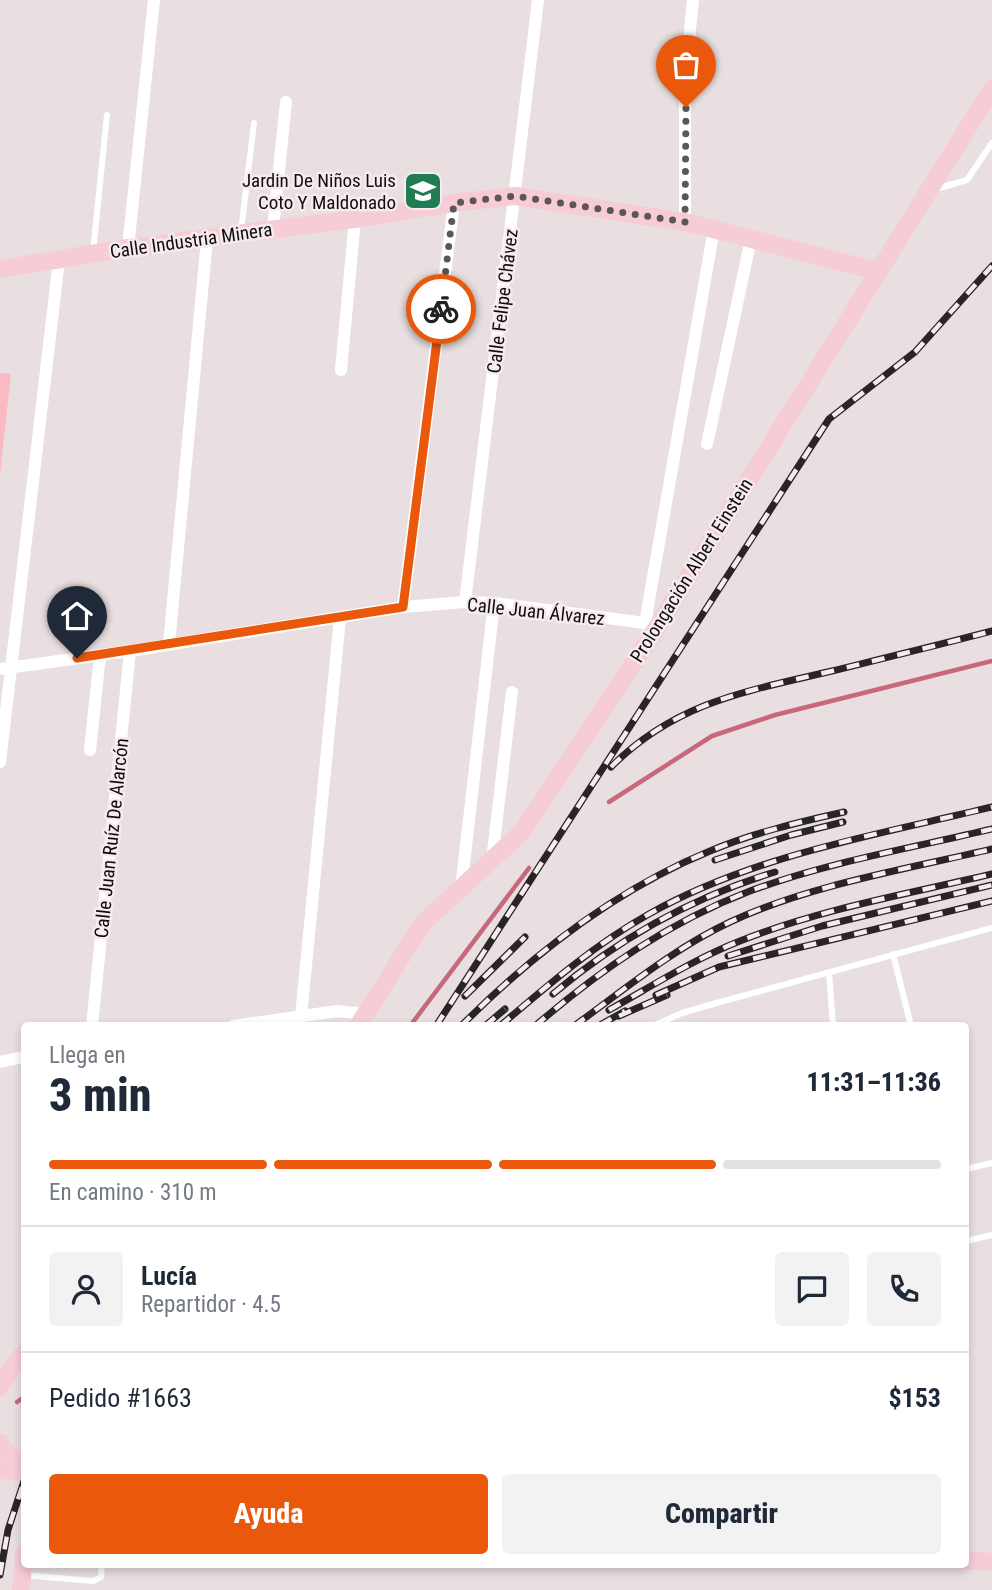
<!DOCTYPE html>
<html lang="es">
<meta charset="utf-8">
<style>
:root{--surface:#fff;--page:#f2f2f3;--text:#1f2937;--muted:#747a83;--line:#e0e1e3;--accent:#ea580c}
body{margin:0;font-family:"Roboto Condensed",sans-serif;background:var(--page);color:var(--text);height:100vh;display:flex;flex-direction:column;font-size:26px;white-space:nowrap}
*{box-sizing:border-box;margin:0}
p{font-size:23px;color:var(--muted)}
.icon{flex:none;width:38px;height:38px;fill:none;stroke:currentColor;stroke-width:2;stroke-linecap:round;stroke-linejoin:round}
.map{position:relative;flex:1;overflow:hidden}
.panel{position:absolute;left:21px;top:1022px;width:948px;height:546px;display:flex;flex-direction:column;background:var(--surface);border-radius:7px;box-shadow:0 4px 10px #0003}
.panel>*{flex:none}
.pin{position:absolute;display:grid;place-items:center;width:60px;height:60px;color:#fff;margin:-72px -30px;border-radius:50% 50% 50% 0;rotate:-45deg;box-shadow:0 0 7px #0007}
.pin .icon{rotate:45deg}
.courier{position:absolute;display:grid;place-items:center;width:70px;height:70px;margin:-35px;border:5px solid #ea580c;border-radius:50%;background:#fff;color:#222;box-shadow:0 2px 9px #0007}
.summary em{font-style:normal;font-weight:800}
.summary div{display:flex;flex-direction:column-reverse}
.summary{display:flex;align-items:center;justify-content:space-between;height:119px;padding:0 28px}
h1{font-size:46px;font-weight:800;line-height:52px}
.bar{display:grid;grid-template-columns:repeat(4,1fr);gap:10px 7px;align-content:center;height:84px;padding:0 28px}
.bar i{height:9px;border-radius:5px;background:var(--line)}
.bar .on{background:var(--accent)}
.bar p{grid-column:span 4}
.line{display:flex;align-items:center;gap:18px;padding:0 28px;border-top:2px solid var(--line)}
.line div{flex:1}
.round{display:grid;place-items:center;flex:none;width:74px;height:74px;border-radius:7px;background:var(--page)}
.action{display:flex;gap:14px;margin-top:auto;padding:14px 28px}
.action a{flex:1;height:80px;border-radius:7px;background:var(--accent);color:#fff;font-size:28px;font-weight:800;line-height:80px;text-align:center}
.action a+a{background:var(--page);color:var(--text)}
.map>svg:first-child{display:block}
.green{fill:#fabac4}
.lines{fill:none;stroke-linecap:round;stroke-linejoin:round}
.stream{stroke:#c8687b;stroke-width:4.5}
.lane{stroke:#fff;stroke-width:6}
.street{stroke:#fff;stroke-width:12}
.secondary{stroke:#f6ccd6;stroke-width:18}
.rail-casing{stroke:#292425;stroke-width:7}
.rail{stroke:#f6ecee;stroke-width:4.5;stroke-dasharray:13;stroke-linecap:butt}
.done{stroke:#5d5658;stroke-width:7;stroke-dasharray:0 12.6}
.route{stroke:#ea580c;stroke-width:9}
.labels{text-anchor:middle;stroke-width:5;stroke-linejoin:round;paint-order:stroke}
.poi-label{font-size:19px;fill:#110d0e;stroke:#f6ecee;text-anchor:end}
.street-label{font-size:19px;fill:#110d0e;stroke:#f6ecee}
</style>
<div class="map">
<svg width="992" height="1590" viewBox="0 0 992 1590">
<rect width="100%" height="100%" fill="#e9dfe0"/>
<polygon class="green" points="0,373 11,374 0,474"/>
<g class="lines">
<g class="stream">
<polyline points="609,802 712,736 775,715 992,661"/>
<polyline points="410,1026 529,868"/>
<polyline points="17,1402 24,1397"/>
</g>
<g class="lane">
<polyline points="936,189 967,180 992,143"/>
<polyline points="241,231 254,123"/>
<polyline points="93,252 107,115"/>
<polyline points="893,954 911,1026"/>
<polyline points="829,972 833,1026"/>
<polyline points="653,1026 682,1013 720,1002 992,928"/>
<polyline points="966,1169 992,1163"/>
<polyline points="966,1241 992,1235"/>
<polyline points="24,1575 93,1581 101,1577 102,1564"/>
</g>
<g class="street">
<polyline points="685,222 685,80 693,0"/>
<polyline points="273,228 286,102"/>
<polyline points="128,248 154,0"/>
<polyline points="341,370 355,219"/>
<polyline points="707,444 751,239"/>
<polyline points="465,602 538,0"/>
<polyline points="403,607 454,203"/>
<polyline points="645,623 714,229"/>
<polyline points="169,644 207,239"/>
<polyline points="0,669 130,651 403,607 465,602 494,603 645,623 656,629"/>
<polyline points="90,750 100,655"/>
<polyline points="0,762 59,260"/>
<polyline points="492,860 512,692"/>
<polyline points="461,889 494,603"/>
<polyline points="301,1016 340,618"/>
<polyline points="92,1026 130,651"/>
<polyline points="233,1026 337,1011 356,1013 363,1019"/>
<polyline points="0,1062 24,1057"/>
</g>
<g class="secondary">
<polyline points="0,269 128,248 355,219 454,203 515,196 685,222 877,271"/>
<polyline points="358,1026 423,923 522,832 656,629 992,89"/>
<polyline points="0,1387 9,1371 24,1353"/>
<polyline points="0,1442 1,1448 24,1466"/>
<polyline points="0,1470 24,1472"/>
<polyline points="966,1560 992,1562"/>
<polyline points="21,1590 24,1555"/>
</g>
<defs>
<g id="rail">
<path d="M611 767C676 702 747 691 832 671 885 658 939 645 992 631"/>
<polyline points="715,860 791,835 843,822"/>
<polyline points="728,956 822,926 992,885"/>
<path d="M553 994C618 939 693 897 775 872"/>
<polyline points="656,995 719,967 992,901"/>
<polyline points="465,996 525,937"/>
<path d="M609 1010C652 986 694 959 740 941 820 909 908 894 992 874"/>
<polyline points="619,1016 667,995"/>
<polyline points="600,1025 625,1011"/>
<polyline points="436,1026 829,419 915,352 992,266"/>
<path d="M461 1026C533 954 615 890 710 851 753 833 799 822 844 812"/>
<polyline points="485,1026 505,1009"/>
<path d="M500 1026C548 985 594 945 649 914 754 855 876 835 992 807"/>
<path d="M535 1026C600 970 669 922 750 891 828 862 912 848 992 829"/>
<path d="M574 1026C625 989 673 949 730 922 809 885 907 869 992 849"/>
<polyline points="0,1575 8,1530 24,1481"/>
</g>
</defs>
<use href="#rail" class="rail-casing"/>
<use href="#rail" class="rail"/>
</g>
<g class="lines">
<polyline class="done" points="441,309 454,203 515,196 685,222 686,107"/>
<polyline class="route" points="77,658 403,607 441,309"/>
</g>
<defs>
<symbol id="school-square" viewBox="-11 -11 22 22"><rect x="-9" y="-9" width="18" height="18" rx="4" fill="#207c52" stroke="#f6ecee"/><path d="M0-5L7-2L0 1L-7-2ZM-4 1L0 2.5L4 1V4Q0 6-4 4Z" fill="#fff"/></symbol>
</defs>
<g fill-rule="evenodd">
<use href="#school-square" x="401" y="169" width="44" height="44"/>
</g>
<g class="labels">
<g class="poi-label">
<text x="396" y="187">Jardin De Niños Luis<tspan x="396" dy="22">Coto Y Maldonado</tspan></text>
</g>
<g class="street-label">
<text transform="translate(191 240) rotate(-8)" y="7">Calle Industria Minera</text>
<text transform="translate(502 301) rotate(-83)" y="7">Calle Felipe Chávez</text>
<text transform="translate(691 570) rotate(-58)" y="7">Prolongación Albert Einstein</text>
<text transform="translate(536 611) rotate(6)" y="7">Calle Juan Álvarez</text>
<text transform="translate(111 838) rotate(-84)" y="7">Calle Juan Ruíz De Alarcón</text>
</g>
</g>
</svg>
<div class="pin" style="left:686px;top:107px;background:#ea580c"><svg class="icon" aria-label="bag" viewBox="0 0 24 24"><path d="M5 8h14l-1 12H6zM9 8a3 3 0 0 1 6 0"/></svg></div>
<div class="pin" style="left:77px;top:658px;background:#1f2937"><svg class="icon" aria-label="home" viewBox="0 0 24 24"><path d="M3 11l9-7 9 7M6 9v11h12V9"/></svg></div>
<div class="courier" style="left:441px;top:309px"><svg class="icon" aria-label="bike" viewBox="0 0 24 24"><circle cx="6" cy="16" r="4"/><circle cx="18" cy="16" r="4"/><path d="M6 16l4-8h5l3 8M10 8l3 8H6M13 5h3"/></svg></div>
<section class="panel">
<div class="summary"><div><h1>3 min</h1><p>Llega en</p></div><em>11:31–11:36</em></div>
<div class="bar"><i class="on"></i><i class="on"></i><i class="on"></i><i></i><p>En camino · 310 m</p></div>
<div class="line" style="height:126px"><a class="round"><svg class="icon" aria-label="person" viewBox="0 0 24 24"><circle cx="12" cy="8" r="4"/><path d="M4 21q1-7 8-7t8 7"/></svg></a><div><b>Lucía</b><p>Repartidor · 4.5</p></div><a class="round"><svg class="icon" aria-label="chat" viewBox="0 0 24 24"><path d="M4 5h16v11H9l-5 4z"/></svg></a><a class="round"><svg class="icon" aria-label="phone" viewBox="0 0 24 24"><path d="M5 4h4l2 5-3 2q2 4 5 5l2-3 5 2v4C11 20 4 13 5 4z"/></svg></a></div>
<div class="line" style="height:91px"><div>Pedido #1663</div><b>$153</b></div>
<div class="action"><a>Ayuda</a><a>Compartir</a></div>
</section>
</div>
